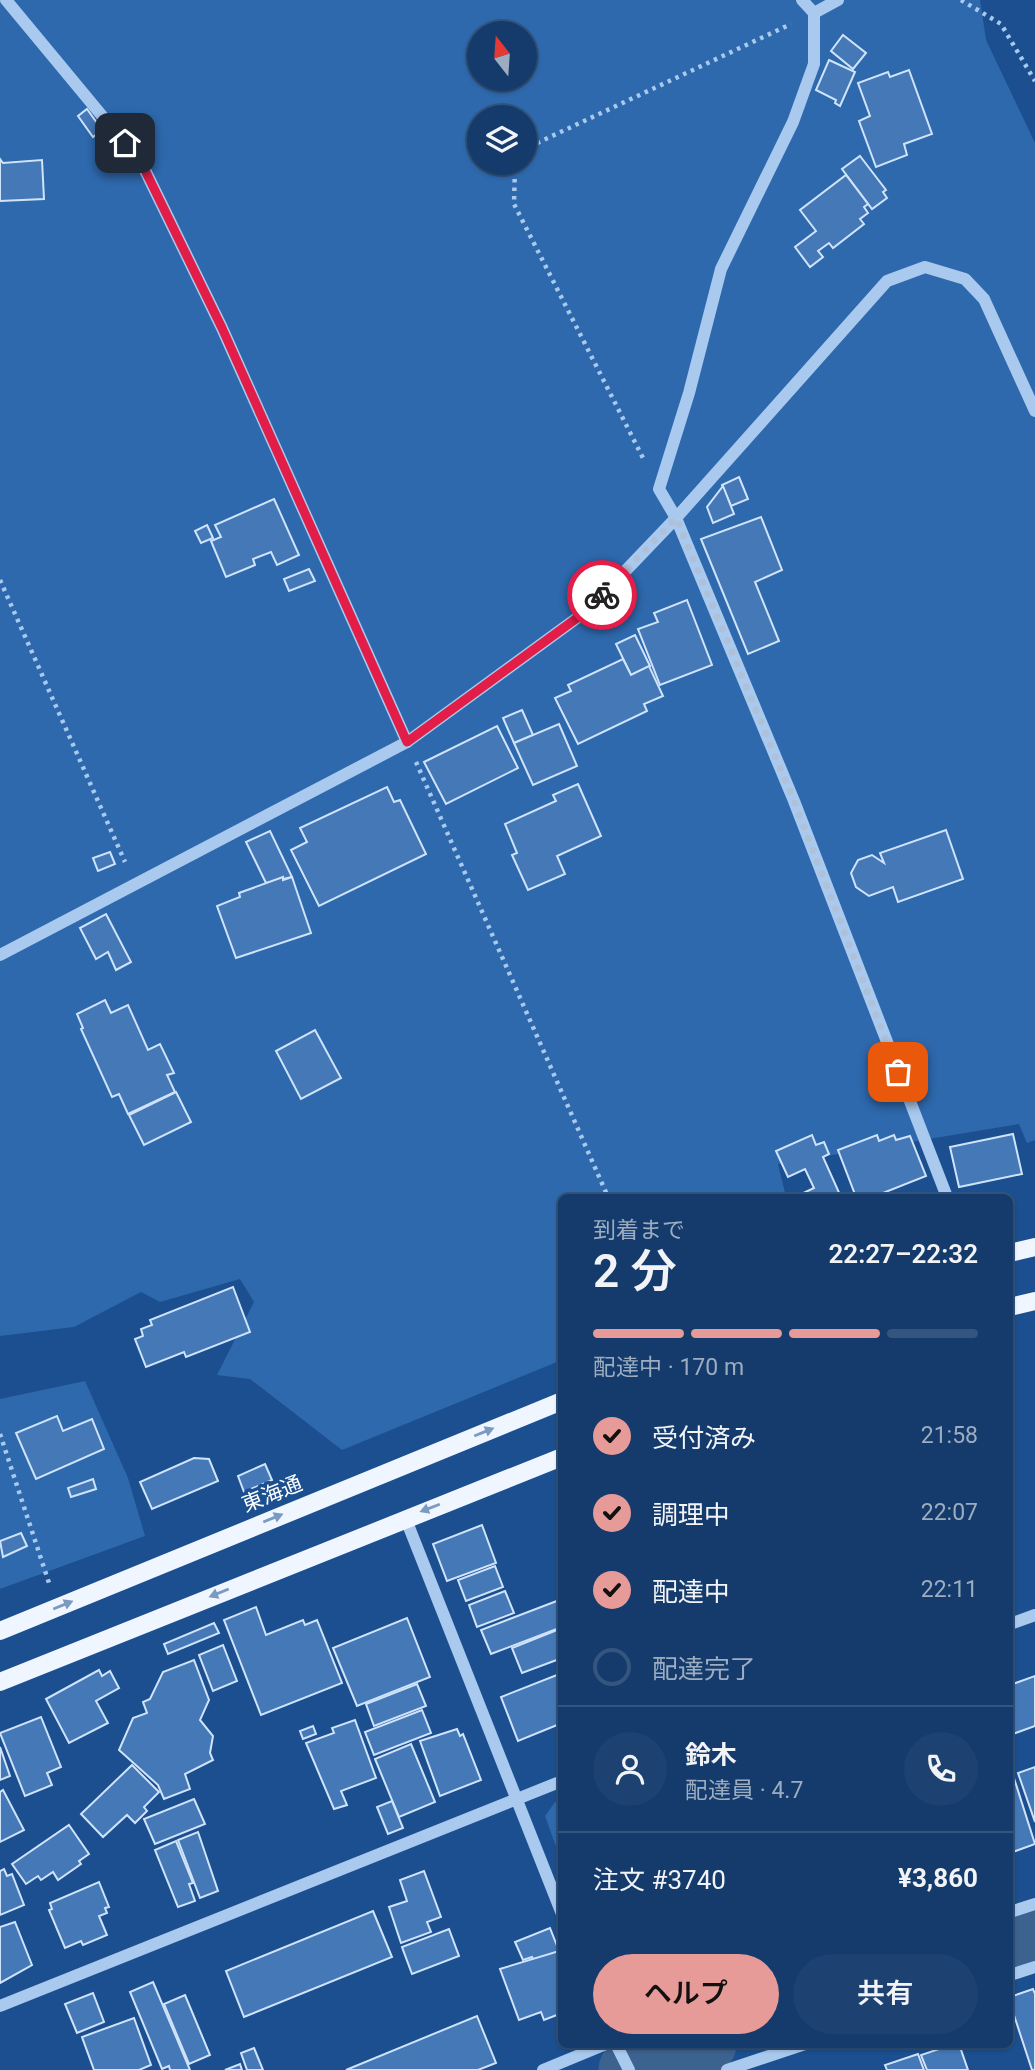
<!DOCTYPE html>
<html lang="ja">
<meta charset="utf-8">
<style>
:root{--surface:#143b6b;--page:#1d4271;--text:#f1f3f6;--muted:#9dadc1;--line:#33557e;--accent:#e69b98}
body{margin:0;font-family:Roboto,"Noto Sans JP",sans-serif;background:var(--page);color:var(--text);height:100vh;display:flex;flex-direction:column;font-size:26px;white-space:nowrap}
*{box-sizing:border-box;margin:0}
p{font-size:23px;color:var(--muted)}
.icon{flex:none;width:38px;height:38px;fill:none;stroke:currentColor;stroke-width:2;stroke-linecap:round;stroke-linejoin:round}
.map{position:relative;flex:1;overflow:hidden}
.details{position:absolute;left:558px;top:1194px;width:455px;height:854px;display:flex;flex-direction:column;background:var(--surface);border-radius:10px;box-shadow:0 2px 5px #0004,0 0 0 2px var(--line)}
.details>*{flex:none}
.needle{width:46px;rotate:343deg}
.fabs{position:absolute;left:467px;top:21px;display:grid;gap:14px}
.fabs a{display:grid;place-items:center;width:70px;height:70px;border-radius:50%;background:var(--surface);box-shadow:0 2px 5px #0004,0 0 0 2px var(--line);font-size:35px}
.pin{position:absolute;display:grid;place-items:center;width:60px;height:60px;color:#fff;margin:-30px;border-radius:14px;box-shadow:0 4px 10px #0006}
.courier{position:absolute;display:grid;place-items:center;width:70px;height:70px;margin:-35px;border:5px solid #e11d48;border-radius:50%;background:#fff;color:#222;box-shadow:0 2px 9px #0007}
.headline em{font-style:normal;font-weight:600}
.headline div{display:flex;flex-direction:column-reverse}
.headline{display:flex;align-items:center;justify-content:space-between;height:119px;padding:0 35px}
h1{font-size:46px;font-weight:600;line-height:52px}
.bar{display:grid;grid-template-columns:repeat(4,1fr);gap:10px 7px;align-content:center;height:84px;padding:0 35px}
.bar i{height:9px;border-radius:5px;background:var(--line)}
.bar .on{background:var(--accent)}
.bar p{grid-column:span 4}
.line{display:flex;align-items:center;gap:18px;padding:0 35px;border-top:2px solid var(--line)}
.line div{flex:1}
.round{display:grid;place-items:center;flex:none;width:74px;height:74px;border-radius:37px;background:var(--page)}
ol{padding:0 35px;list-style:none}
li{display:flex;align-items:center;gap:21px;height:77px}
li p{margin-inline-start:auto}
li .icon{padding:7px;border-radius:50%;background:var(--accent);color:#111;stroke-width:4}
li:last-child{color:var(--muted)}
li i{width:38px;height:38px;border:4px solid var(--line);border-radius:50%}
.action{display:flex;gap:14px;margin-top:auto;padding:14px 35px}
.action a{flex:1;height:80px;border-radius:42px;background:var(--accent);color:#111;font-size:28px;font-weight:600;line-height:80px;text-align:center}
.action a+a{background:var(--page);color:var(--text)}
.map>svg:first-child{display:block}
.green{fill:#2e69ad;fill-rule:evenodd}
.lines{fill:none;stroke-linecap:round;stroke-linejoin:round}
.river{stroke:#3c6290;stroke-width:65}
.building{fill:#4478b7;stroke:#cfe3fa;stroke-width:2}
.path{stroke:#a9c9ee;stroke-width:4.5;stroke-dasharray:3.5 5;stroke-linecap:butt}
.minor{stroke:#a9c9ee;stroke-width:12}
.major{stroke:#f0f6ff;stroke-width:18}
.oneway{fill:#7b9ac1}
.done{stroke:#afc1d8;stroke-width:7;stroke-dasharray:0 12.6}
.route{stroke:#e11d48;stroke-width:9}
.labels{text-anchor:middle;stroke-width:7;stroke-linejoin:round;paint-order:stroke}
.street-label{font-size:21px;fill:#fff;stroke:#1b4f8f}
</style>
<div class="map">
<svg width="1035" height="2070" viewBox="0 0 1035 2070">
<rect width="100%" height="100%" fill="#1b4f8f"/>
<g class="green">
<path d="M0 0H980L986 40 1035 143V1140L1027 1143 1019 1124 778 1164 786 1197H562V1360L342 1450 250 1379 217 1375 254 1302 240 1279 160 1302 141 1292 74 1327 0 1336ZM480 33H525V79H480ZM480 117H525V163H480Z"/>
<polygon points="85,1381 128,1478 145,1536 0,1589 0,1399"/>
<polygon points="562,1799 562,1863 545,1816 555,1802"/>
</g>
<g class="lines">
<g class="river">
<polyline points="1010,1940 1035,1932"/>
<polyline points="631,2070 704,2044"/>
</g>
</g>
<g class="building">
<polygon points="843,35 866,53 853,69 831,51"/>
<polygon points="829,60 855,72 840,106 835,103 836,100 816,90"/>
<polygon points="909,70 932,134 904,144 907,155 876,167 859,121 870,116 858,83 888,72 890,77"/>
<polygon points="87,109 102,130 93,137 78,116"/>
<polygon points="860,156 886,190 883,192 887,198 872,209 842,169"/>
<polygon points="0,159 3,163 42,160 44,199 0,201"/>
<polygon points="846,175 868,204 864,207 868,213 860,219 864,224 833,248 829,243 818,251 823,257 810,267 795,247 816,231 800,210"/>
<polygon points="739,477 748,499 731,506 722,485"/>
<polygon points="723,486 734,514 713,523 707,507"/>
<polygon points="274,499 299,555 277,565 271,552 253,559 255,565 226,577 211,541 221,537 215,525"/>
<polygon points="761,517 782,570 755,582 779,641 748,654 701,539"/>
<polygon points="207,525 213,538 201,543 195,531"/>
<polygon points="309,569 315,581 289,591 284,579"/>
<polygon points="687,600 712,665 660,685 638,629 658,622 654,613"/>
<polygon points="635,635 650,666 631,675 616,644"/>
<polygon points="623,659 631,675 649,666 663,696 644,704 647,711 578,744 555,698 571,691 568,685"/>
<polygon points="522,710 533,735 514,743 503,718"/>
<polygon points="559,724 577,766 533,785 514,743"/>
<polygon points="497,726 518,768 446,804 424,762"/>
<polygon points="578,784 601,836 557,856 565,874 528,890 512,855 517,853 505,824 556,801 553,795"/>
<polygon points="387,787 394,802 400,800 426,854 319,906 291,850 307,842 300,828"/>
<polygon points="946,830 963,879 898,902 893,887 869,896 856,887 851,873 858,860 872,855 884,863 880,853"/>
<polygon points="270,831 292,877 266,883 246,842"/>
<polygon points="110,852 115,864 98,871 93,858"/>
<polygon points="283,877 283,880 292,877 311,933 236,958 217,906 240,897 239,893"/>
<polygon points="106,914 131,962 116,970 108,952 96,959 80,928"/>
<polygon points="105,1000 111,1013 128,1005 148,1050 160,1044 174,1073 167,1075 175,1092 128,1114 119,1094 112,1097 81,1029 83,1028 77,1014"/>
<polygon points="315,1030 341,1078 301,1099 276,1051"/>
<polygon points="176,1092 191,1122 144,1145 129,1115"/>
<polygon points="1013,1134 1022,1174 959,1187 950,1147"/>
<polygon points="812,1135 816,1145 824,1142 829,1154 823,1157 841,1197 795,1197 814,1188 805,1169 788,1177 776,1151"/>
<polygon points="877,1135 879,1141 894,1135 896,1140 910,1136 926,1176 873,1197 856,1197 838,1150"/>
<polygon points="233,1287 250,1332 186,1357 184,1352 146,1367 135,1339 143,1336 141,1329 152,1325 150,1320"/>
<polygon points="57,1416 63,1431 92,1419 104,1449 36,1479 16,1433"/>
<polygon points="194,1458 209,1459 218,1481 152,1509 140,1482"/>
<polygon points="265,1464 272,1480 244,1492 238,1476"/>
<polygon points="93,1479 96,1489 71,1497 68,1488"/>
<polygon points="482,1525 496,1563 447,1581 433,1544"/>
<polygon points="21,1533 27,1546 3,1557 0,1541"/>
<polygon points="495,1566 503,1587 466,1601 458,1580"/>
<polygon points="505,1591 514,1613 477,1627 469,1605"/>
<polygon points="562,1599 562,1627 491,1654 481,1630"/>
<polygon points="256,1607 266,1635 303,1620 305,1625 317,1620 342,1683 261,1715 224,1620"/>
<polygon points="407,1618 430,1677 357,1706 333,1648"/>
<polygon points="214,1623 219,1633 168,1654 164,1644"/>
<polygon points="562,1628 562,1658 522,1673 512,1648"/>
<polygon points="223,1645 237,1681 213,1691 199,1655"/>
<polygon points="194,1660 209,1700 200,1720 213,1736 210,1753 213,1760 185,1774 190,1789 164,1799 158,1785 119,1750 133,1718 147,1713 143,1702 150,1699 163,1672"/>
<polygon points="99,1670 102,1676 110,1671 119,1688 96,1701 108,1723 69,1743 46,1699"/>
<polygon points="562,1673 562,1723 518,1741 501,1697"/>
<polygon points="1035,1676 1035,1726 1010,1735 1010,1685"/>
<polygon points="417,1684 426,1706 374,1726 366,1704"/>
<polygon points="422,1710 431,1733 374,1755 365,1732"/>
<polygon points="41,1717 61,1767 47,1773 52,1785 25,1796 0,1733"/>
<polygon points="355,1720 376,1778 341,1791 347,1805 334,1809 306,1743 334,1733 332,1728"/>
<polygon points="313,1726 316,1734 303,1739 300,1731"/>
<polygon points="457,1729 460,1736 463,1734 481,1780 440,1796 420,1741"/>
<polygon points="411,1744 435,1802 399,1817 375,1759"/>
<polygon points="0,1747 10,1776 0,1780"/>
<polygon points="132,1765 159,1792 144,1807 147,1811 135,1823 127,1815 103,1837 81,1814"/>
<polygon points="1035,1767 1035,1822 1018,1773"/>
<polygon points="1013,1775 1035,1844 1010,1853 1010,1776"/>
<polygon points="3,1790 24,1830 0,1842 0,1792"/>
<polygon points="194,1799 205,1824 155,1844 144,1819"/>
<polygon points="392,1801 403,1828 388,1834 377,1807"/>
<polygon points="69,1825 89,1854 79,1861 81,1864 58,1880 53,1872 41,1880 38,1876 26,1884 12,1864"/>
<polygon points="198,1832 218,1891 200,1898 178,1840"/>
<polygon points="176,1841 193,1883 189,1884 195,1901 178,1907 155,1850"/>
<polygon points="4,1869 7,1876 12,1874 24,1905 0,1915 0,1871"/>
<polygon points="424,1871 441,1917 427,1922 431,1932 401,1943 389,1907 407,1901 400,1880"/>
<polygon points="99,1882 109,1907 105,1908 107,1913 99,1916 107,1935 83,1945 81,1941 65,1948 49,1910 52,1909 50,1903"/>
<polygon points="373,1911 392,1957 244,2017 226,1971"/>
<polygon points="15,1922 32,1965 0,1983 0,1927"/>
<polygon points="550,1928 559,1951 534,1961 532,1957 523,1960 515,1942"/>
<polygon points="449,1929 459,1956 412,1974 402,1947"/>
<polygon points="559,1951 562,2013 544,2020 541,2012 519,2020 500,1969"/>
<polygon points="153,1982 190,2070 170,2070 169,2066 162,2069 130,1992"/>
<polygon points="1033,1989 1035,1994 1035,2070 1032,2070 1010,2003 1010,1997"/>
<polygon points="93,1993 104,2022 77,2033 65,2004"/>
<polygon points="185,1995 210,2055 189,2064 164,2004"/>
<polygon points="477,2016 496,2063 478,2070 346,2070"/>
<polygon points="134,2018 151,2065 139,2070 94,2070 82,2037"/>
<polygon points="954,2044 959,2044 968,2070 927,2070 921,2055"/>
<polygon points="254,2048 263,2070 247,2070 241,2053"/>
<polygon points="918,2054 924,2070 887,2070 885,2065"/>
<polygon points="240,2064 242,2070 225,2070"/>
</g>
<g class="lines">
<g class="path">
<polyline points="961,0 1001,24 1035,81"/>
<polyline points="525,155 535,144 791,24"/>
<polyline points="518,163 515,167 514,204 643,458"/>
<polyline points="0,580 125,862"/>
<polyline points="416,762 608,1197"/>
<polyline points="0,1434 49,1583"/>
</g>
<g class="minor">
<polyline points="6,0 142,164 222,328 407,742"/>
<polyline points="802,0 814,13"/>
<polyline points="838,0 814,13 814,64 793,122 721,269 689,393 659,489 676,518 794,801 947,1197"/>
<polyline points="0,955 407,742 588,610 676,518 887,281 925,267 965,279 984,299 1035,411"/>
<polyline points="405,1517 562,1914"/>
<polyline points="1010,1624 1035,1615"/>
<polyline points="1010,1912 1035,1904"/>
<polyline points="1010,1975 1035,1967"/>
<polyline points="0,2006 562,1781"/>
<polyline points="616,2044 629,2070"/>
<polyline points="543,2070 606,2044"/>
<polyline points="727,2070 805,2044"/>
</g>
<g class="major">
<polyline points="1010,1253 1035,1247"/>
<polyline points="1010,1307 1035,1301"/>
<polyline points="0,1631 562,1401"/>
<polyline points="0,1682 562,1457"/>
</g>
</g>
<defs><path id="oneway-solid" d="M-6-.8H1V-3.2L6.5 0L1 3.2V.8H-6Z" transform="scale(1.75)"/></defs>
<g class="oneway">
<use href="#oneway-solid" transform="translate(484 1432) rotate(-22)"/>
<use href="#oneway-solid" transform="translate(430 1508) rotate(159)"/>
<use href="#oneway-solid" transform="translate(273 1518) rotate(-22)"/>
<use href="#oneway-solid" transform="translate(219 1593) rotate(158)"/>
<use href="#oneway-solid" transform="translate(63 1605) rotate(-22)"/>
</g>
<g class="lines">
<polyline class="done" points="602,595 676,518 794,801 898,1072"/>
<polyline class="route" points="125,143 142,164 222,328 407,742 588,610 602,595"/>
</g>
<g class="labels">
<g class="street-label">
<text transform="translate(272 1494) rotate(-22)" y="7">東海通</text>
</g>
</g>
</svg>
<div class="fabs">
<a><svg class="needle" viewBox="-14 -14 28 28"><path d="M0-13l5 13h-10z" fill="#e53935"/><path d="M0 13l5-13h-10z" fill="#9dadc1"/></svg></a>
<a><svg class="icon" aria-label="layers" viewBox="0 0 24 24"><path d="M12 4l9 5-9 5-9-5zM3 14l9 5 9-5"/></svg></a>
</div>
<div class="pin" style="left:898px;top:1072px;background:#ea580c"><svg class="icon" aria-label="bag" viewBox="0 0 24 24"><path d="M5 8h14l-1 12H6zM9 8a3 3 0 0 1 6 0"/></svg></div>
<div class="pin" style="left:125px;top:143px;background:#1f2937"><svg class="icon" aria-label="home" viewBox="0 0 24 24"><path d="M3 11l9-7 9 7M6 9v11h12V9"/></svg></div>
<div class="courier" style="left:602px;top:595px"><svg class="icon" aria-label="bike" viewBox="0 0 24 24"><circle cx="6" cy="16" r="4"/><circle cx="18" cy="16" r="4"/><path d="M6 16l4-8h5l3 8M10 8l3 8H6M13 5h3"/></svg></div>
<section class="details">
<div class="headline"><div><h1>2 分</h1><p>到着まで</p></div><em>22:27–22:32</em></div>
<div class="bar"><i class="on"></i><i class="on"></i><i class="on"></i><i></i><p>配達中 · 170 m</p></div>
<ol>
<li><svg class="icon" aria-label="check" viewBox="0 0 24 24"><path d="M5 12l5 5 9-10"/></svg>受付済み<p>21:58</p></li>
<li><svg class="icon" aria-label="check" viewBox="0 0 24 24"><path d="M5 12l5 5 9-10"/></svg>調理中<p>22:07</p></li>
<li><svg class="icon" aria-label="check" viewBox="0 0 24 24"><path d="M5 12l5 5 9-10"/></svg>配達中<p>22:11</p></li>
<li><i></i>配達完了</li>
</ol>
<div class="line" style="height:126px"><a class="round"><svg class="icon" aria-label="person" viewBox="0 0 24 24"><circle cx="12" cy="8" r="4"/><path d="M4 21q1-7 8-7t8 7"/></svg></a><div><b>鈴木</b><p>配達員 · 4.7</p></div><a class="round"><svg class="icon" aria-label="phone" viewBox="0 0 24 24"><path d="M5 4h4l2 5-3 2q2 4 5 5l2-3 5 2v4C11 20 4 13 5 4z"/></svg></a></div>
<div class="line" style="height:91px"><div>注文 #3740</div><b>¥3,860</b></div>
<div class="action"><a>ヘルプ</a><a>共有</a></div>
</section>
</div>
